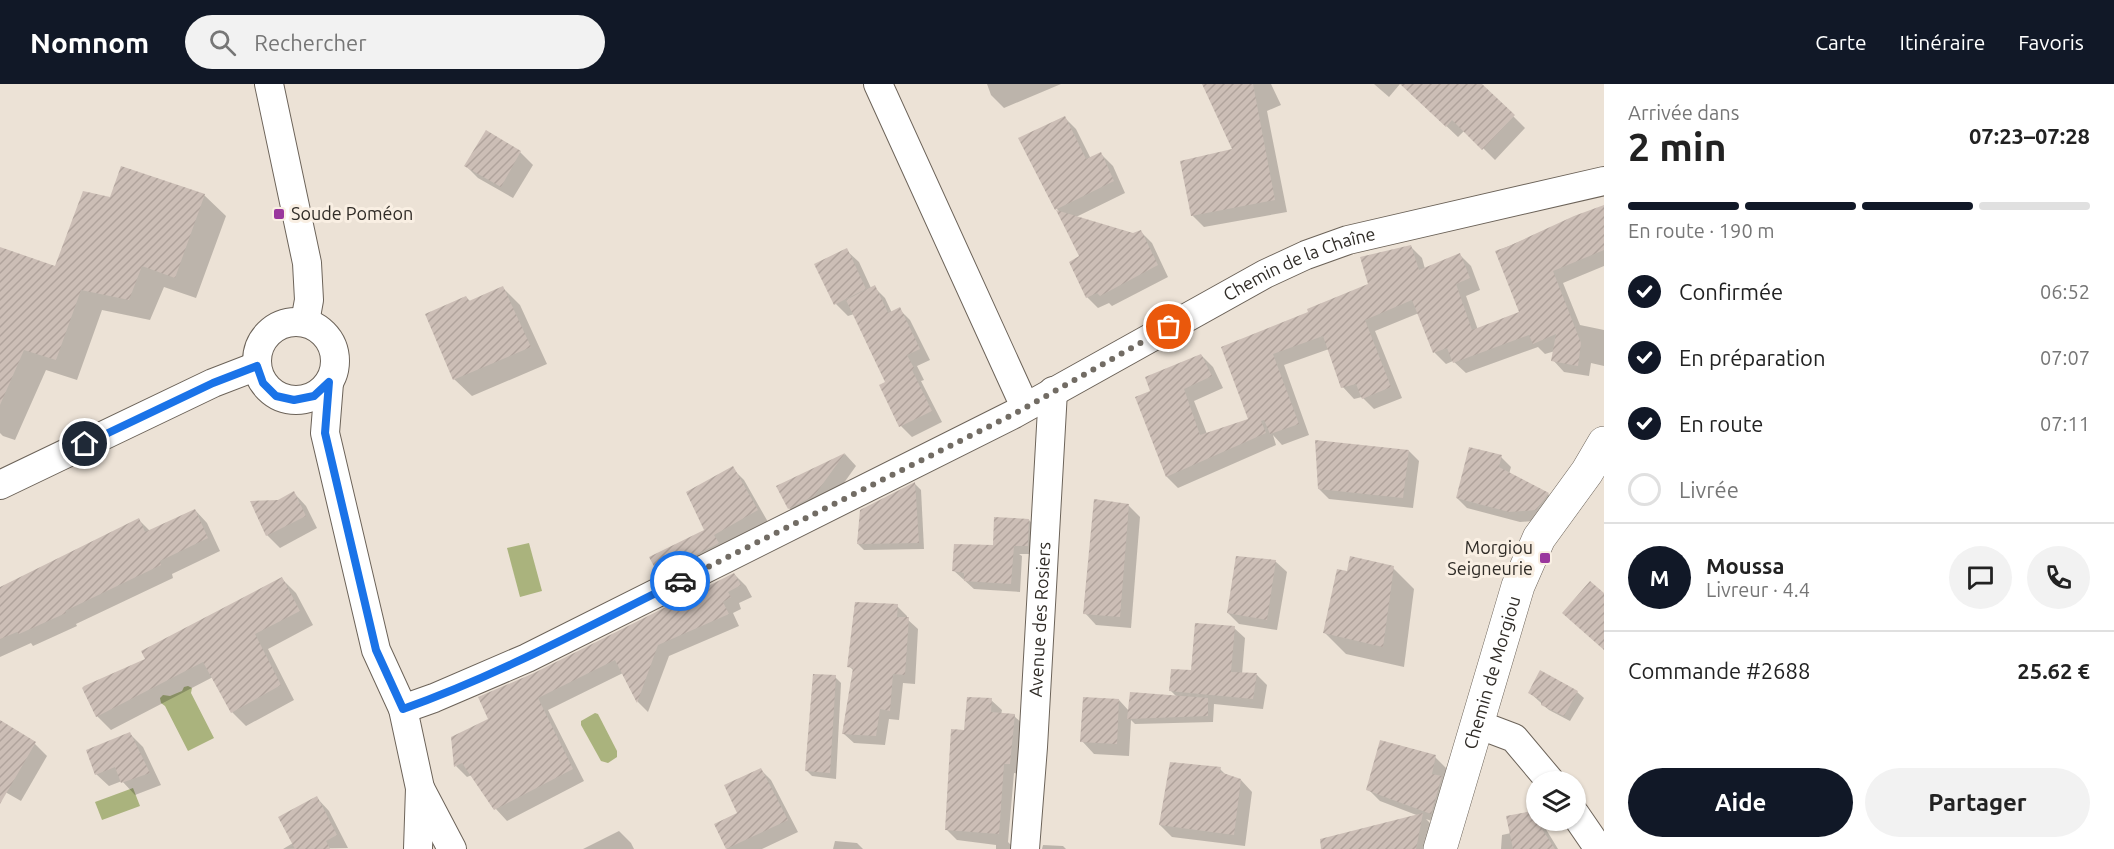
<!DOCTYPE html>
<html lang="fr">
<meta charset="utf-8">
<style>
:root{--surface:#fff;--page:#f2f2f2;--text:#222;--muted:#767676;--line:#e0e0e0;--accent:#111827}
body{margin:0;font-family:Ubuntu,sans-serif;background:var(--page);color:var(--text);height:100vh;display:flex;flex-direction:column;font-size:22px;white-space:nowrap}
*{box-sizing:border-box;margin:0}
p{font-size:20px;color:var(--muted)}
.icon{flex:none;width:33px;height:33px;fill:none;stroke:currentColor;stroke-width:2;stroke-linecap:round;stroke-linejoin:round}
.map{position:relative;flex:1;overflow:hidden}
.side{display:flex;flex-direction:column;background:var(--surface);width:510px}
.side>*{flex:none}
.buttons{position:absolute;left:1526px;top:687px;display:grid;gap:12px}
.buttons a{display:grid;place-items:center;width:60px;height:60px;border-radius:50%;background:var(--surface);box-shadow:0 2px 4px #0004;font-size:30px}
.pin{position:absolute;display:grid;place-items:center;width:51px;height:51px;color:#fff;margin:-26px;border:3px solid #fff;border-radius:50%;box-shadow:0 2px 6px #0007}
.courier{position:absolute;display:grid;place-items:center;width:60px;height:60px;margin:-30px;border:4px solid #1a73e8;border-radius:50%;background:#fff;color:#222;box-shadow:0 2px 8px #0007}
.overview em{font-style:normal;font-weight:700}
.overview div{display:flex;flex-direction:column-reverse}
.overview{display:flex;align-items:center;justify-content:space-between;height:102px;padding:0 24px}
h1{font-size:39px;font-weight:700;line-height:45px}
.bar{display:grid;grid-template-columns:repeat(4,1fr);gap:9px 6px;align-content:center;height:72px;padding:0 24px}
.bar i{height:8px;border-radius:4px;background:var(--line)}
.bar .active{background:var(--accent)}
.bar p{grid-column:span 4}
.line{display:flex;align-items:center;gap:15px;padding:0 24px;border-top:2px solid var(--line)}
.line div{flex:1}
.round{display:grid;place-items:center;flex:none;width:63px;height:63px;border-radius:32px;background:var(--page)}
ol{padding:0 24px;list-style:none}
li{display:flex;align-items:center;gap:18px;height:66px}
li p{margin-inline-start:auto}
li .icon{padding:6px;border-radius:50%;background:var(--accent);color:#fff;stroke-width:4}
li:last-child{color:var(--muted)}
li i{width:33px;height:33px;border:3px solid var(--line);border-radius:50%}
.primary-button{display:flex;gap:12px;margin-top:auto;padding:12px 24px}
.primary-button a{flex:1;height:69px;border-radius:36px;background:var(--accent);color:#fff;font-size:24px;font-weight:700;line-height:69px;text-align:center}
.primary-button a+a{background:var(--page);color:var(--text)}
header{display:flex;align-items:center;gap:36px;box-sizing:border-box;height:84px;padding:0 30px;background:var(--accent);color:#fff}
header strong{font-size:28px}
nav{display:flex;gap:33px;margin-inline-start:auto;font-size:21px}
.search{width:420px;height:54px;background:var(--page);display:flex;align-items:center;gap:15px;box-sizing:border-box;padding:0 21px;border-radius:33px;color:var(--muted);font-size:22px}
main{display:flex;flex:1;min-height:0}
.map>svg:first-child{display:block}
.water{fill:#aab37d}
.shadow{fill:#0003}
.building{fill:url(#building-hatch)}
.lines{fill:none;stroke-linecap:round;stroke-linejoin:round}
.minor-casing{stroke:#6c6359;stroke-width:30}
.tertiary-casing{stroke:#6c6359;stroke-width:34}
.minor{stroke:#fff;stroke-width:28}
.tertiary{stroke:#fff;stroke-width:33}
.done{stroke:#726c64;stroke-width:6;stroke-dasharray:0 10.8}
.route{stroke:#1a73e8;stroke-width:8}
.poi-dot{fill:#9a379d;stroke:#f9efe3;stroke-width:2}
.labels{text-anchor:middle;stroke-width:6;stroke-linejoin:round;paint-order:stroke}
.poi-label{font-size:18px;fill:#302c27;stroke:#f9efe3;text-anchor:start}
.street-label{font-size:18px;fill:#302c27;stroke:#f9efe3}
</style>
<header>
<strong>Nomnom</strong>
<div class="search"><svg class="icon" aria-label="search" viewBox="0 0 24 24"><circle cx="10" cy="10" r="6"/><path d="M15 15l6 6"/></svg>Rechercher</div>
<nav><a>Carte</a><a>Itinéraire</a><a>Favoris</a></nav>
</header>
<main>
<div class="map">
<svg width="1604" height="765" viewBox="0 0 1604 765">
<defs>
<pattern id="building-hatch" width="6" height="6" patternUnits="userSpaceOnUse" patternTransform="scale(1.5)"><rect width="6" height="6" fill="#ccbeb6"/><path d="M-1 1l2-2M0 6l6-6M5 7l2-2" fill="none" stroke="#b0a39c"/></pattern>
</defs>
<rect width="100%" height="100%" fill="#ece2d6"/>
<g class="water">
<polygon points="529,459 542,507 520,513 507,464"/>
<polygon points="188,602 192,604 191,609 214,654 188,667 165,622 161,619 160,614 163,611 170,612 182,607 184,603"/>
<polygon points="595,629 598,630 617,667 617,673 608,679 601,677 581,641 581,637"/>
<polygon points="133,704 140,722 102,736 95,718"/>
</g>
<g class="shadow">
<polygon points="987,0 1061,0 1004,24 991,11"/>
<polygon points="1204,0 1271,0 1281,21 1267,27 1287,128 1204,143 1192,131 1234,66"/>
<polygon points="1374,0 1400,0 1389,13"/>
<polygon points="1402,0 1467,0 1484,3 1525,44 1495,76 1465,46 1458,53"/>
<polygon points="1064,33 1076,45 1091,75 1101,70 1113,82 1125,109 1076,133 1133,151 1141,148 1152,159 1168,193 1112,222 1109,219 1098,224 1087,213 1081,172 1060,129 1057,125"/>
<polygon points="486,48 520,68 533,81 513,114 478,94 466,82"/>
<polygon points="204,111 226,132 196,214 164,203 150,236 102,226 77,296 46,286 15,356 3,352 0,349 0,171 56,184 119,116"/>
<polygon points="1604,123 1604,182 1563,199 1580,241 1604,246 1604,282 1591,279 1589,292 1564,288 1553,276 1555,267 1545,270 1538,263 1466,289 1453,277 1446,280 1435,269 1419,229 1375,247 1402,314 1374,325 1362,313 1354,315 1343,303 1329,265 1284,281 1309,351 1282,361 1273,351 1276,361 1178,404 1167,393 1137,314 1152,308 1201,271 1213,283 1223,304 1194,317 1207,350 1250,336 1223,264 1310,229 1370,201 1410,162 1422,174 1425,185 1460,171 1471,182 1480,206 1466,212 1478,246 1521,229 1497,167"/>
<polygon points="846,166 859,178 871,204 874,203 885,214 892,229 899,225 910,236 930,276 917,282 924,296 921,297 942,338 912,353 901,342 887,299 854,230 848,232 836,220"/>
<polygon points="503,204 520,221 547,280 472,312 454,295 466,213 471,218"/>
<polygon points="1409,367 1419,377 1413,424 1329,415 1319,405"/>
<polygon points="845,370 856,382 826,424 802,436 789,424 778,402"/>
<polygon points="1501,373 1511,383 1509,390 1548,410 1558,419 1546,436 1520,438 1467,424 1457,414"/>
<polygon points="732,384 744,396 768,438 670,501 659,489 706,447"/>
<polygon points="915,400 921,406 924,465 864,466 858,460"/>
<polygon points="294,409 306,422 317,444 280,464 267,451 278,417"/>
<polygon points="1128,421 1140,433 1131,544 1096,541 1085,529"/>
<polygon points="195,426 207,439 220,467 172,490 173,494 76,540 77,542 33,562 31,559 0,573 0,521 139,436 150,447"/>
<polygon points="1029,436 1037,445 1036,470 1019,470 1022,472 1020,508 974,505 953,486 995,463"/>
<polygon points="1275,477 1287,488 1277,546 1239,540 1228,529"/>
<polygon points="1393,484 1414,505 1404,583 1346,570 1324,548 1348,489"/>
<polygon points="734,490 746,502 752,513 739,519 741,525 733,529 739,542 669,572 648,628 638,618 623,589 548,626 584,697 507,737 496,725 472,691 467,693 456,682 490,636 535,590"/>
<polygon points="282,495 296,509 313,541 268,565 294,616 246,642 232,628 213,593 111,646 97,632"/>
<polygon points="897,522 907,532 907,535 918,545 915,600 903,599 899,636 889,635 885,661 854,659 844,650 854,587 849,582"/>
<polygon points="1234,544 1245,554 1242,590 1257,591 1267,601 1263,625 1214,620 1213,638 1135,640 1131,636 1129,672 1094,670 1082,657 1119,616 1129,627 1177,613 1171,607"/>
<polygon points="1541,588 1577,608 1584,614 1570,637 1549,626 1530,609"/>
<polygon points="835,593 841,599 836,695 812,692 806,686"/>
<polygon points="991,616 1002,626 1001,631 1014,632 1025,642 1020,690 1014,689 1008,758 1015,765 996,765 996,761 957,756 947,746 966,648"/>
<polygon points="0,638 35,660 47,672 21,717 0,705"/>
<polygon points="130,650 143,663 161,701 135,711 122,697 109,702 96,690"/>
<polygon points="1435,673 1447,685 1443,741 1426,735 1434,743 1430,765 1339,765 1419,732 1380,717 1368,705"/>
<polygon points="760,685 771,696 798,748 762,765 727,765 716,740 739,729"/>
<polygon points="1220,685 1226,691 1241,696 1252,708 1245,762 1172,753 1160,741"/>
<polygon points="317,714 329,727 348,764 283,765 293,759"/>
<polygon points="1532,729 1536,733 1536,736 1539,736 1544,742 1558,765 1501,765 1502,751 1511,749"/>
<polygon points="619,747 631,759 634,765 583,765"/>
<polygon points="835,757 857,759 863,765 833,765"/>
<polygon points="1043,761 1063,762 1066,765 1042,765"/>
</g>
<g class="building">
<polygon points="1202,0 1253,0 1275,116 1191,132 1180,77 1232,65"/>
<polygon points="1400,0 1482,0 1515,31 1482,66 1452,36 1446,43"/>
<polygon points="1065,32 1086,75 1101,68 1114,97 1055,126 1018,54"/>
<polygon points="486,46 521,67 501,103 464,82"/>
<polygon points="121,82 205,110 175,194 142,182 129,216 81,206 56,276 24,266 0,321 0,163 55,182 83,107 110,113"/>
<polygon points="1604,121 1604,166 1553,187 1581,259 1578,282 1551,277 1556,250 1533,260 1529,251 1453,279 1447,264 1433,269 1412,216 1365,236 1391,303 1362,315 1356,300 1341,304 1323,252 1273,270 1299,340 1270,350 1264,336 1261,337 1266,349 1166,393 1135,313 1150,307 1145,293 1201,270 1212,292 1184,305 1200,351 1248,335 1221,263 1308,228 1307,225 1368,200 1360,173 1411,161 1419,186 1460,169 1470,194 1456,200 1472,246 1519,228 1495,167 1509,162 1574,132"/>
<polygon points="1056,126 1133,149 1141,146 1158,181 1100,212 1097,209 1086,214 1069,178 1079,172"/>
<polygon points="847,164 866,205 834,221 814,180"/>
<polygon points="875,201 888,229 900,223 920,265 907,271 914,284 912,286 932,327 899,343 879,301 885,298 846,216"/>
<polygon points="503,202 531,263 453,296 425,230 466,212 469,217"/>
<polygon points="1315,356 1409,366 1403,414 1318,405"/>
<polygon points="1469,363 1502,371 1499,383 1549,409 1536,426 1509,428 1456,414"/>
<polygon points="845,369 814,412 788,425 776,402"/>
<polygon points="733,382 758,426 714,451 719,459 658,490 649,473 704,446 686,408"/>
<polygon points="915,398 919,459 857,460 860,426"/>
<polygon points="294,407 306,432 266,452 250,417 278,416"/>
<polygon points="1094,415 1129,420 1120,533 1083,530"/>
<polygon points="195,425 208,454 160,477 161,481 65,527 66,529 19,550 17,548 0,555 0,503 139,434 145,448"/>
<polygon points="994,433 1029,435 1028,462 1005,462 1014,462 1011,500 964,497 964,489 952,487 954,460 993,461"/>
<polygon points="1236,472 1276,476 1267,536 1227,529"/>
<polygon points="1350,472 1394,482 1383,563 1323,549 1337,485 1347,487"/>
<polygon points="734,489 741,501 728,508 731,513 723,518 729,530 658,561 637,619 615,576 538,614 573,685 494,726 462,679 454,683 451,653 488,635 478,613 534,589"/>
<polygon points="282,493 300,527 255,550 281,601 231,629 203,578 96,633 82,604 84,602 145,575 141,567"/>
<polygon points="1590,497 1604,509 1604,566 1562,529"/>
<polygon points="855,518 898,520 897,533 909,533 905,591 893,590 890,627 880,625 876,652 842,650 853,584 847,583"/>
<polygon points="1195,539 1235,542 1231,588 1257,589 1253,615 1169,607 1171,585 1191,586"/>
<polygon points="1540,586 1578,607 1564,632 1541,621 1541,616 1528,609"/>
<polygon points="813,590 836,591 830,689 805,687"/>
<polygon points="1130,608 1208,614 1208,632 1127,635"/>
<polygon points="967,613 992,614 991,628 1015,630 1010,680 1004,680 999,750 945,746 951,645 964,646"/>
<polygon points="1083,613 1119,615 1117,660 1080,658"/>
<polygon points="0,636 36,658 0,720"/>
<polygon points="130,648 150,689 121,699 115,683 95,691 86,666"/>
<polygon points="1380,656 1436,671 1432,690 1442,692 1431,730 1366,706"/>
<polygon points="1170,678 1221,683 1220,688 1241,695 1234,751 1159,741"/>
<polygon points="761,684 788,736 726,765 714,740 737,729 724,701"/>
<polygon points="317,712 337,751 326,757 330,765 295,765 278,733"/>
<polygon points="1532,727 1536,736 1555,765 1513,765 1506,732"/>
<polygon points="1423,729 1416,765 1321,765 1320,755"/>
</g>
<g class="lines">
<defs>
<g id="minor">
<polyline points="269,0 307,179 309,216 305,238"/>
<polyline points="878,0 1025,323"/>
<circle cx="296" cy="277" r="39"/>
<polyline points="329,299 325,349 376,566 403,625 420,704 418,765"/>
<polyline points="0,401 213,299 257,282"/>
<path id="s1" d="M403 625 434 614 527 574 1014 330 1265 190 1306 171 1348 156 1604 97"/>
<polyline points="1477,640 1514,654 1551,698"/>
<polyline points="421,706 452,765"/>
<polyline points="1575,730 1599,765"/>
<path id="s2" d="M1025 765 1033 663 1053 307"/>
</g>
<g id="tertiary">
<path id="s3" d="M1440 765 1518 502 1539 454 1587 388 1604 359"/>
</g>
</defs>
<use href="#minor" class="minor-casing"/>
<use href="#tertiary" class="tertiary-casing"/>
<use href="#minor" class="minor"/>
<use href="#tertiary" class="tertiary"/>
</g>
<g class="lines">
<polyline class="done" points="680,497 1014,330 1169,243"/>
<path class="route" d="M85 360 213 299 257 282 263 299 276 312 294 316 314 312 329 298 325 349 376 566 403 625C499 591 589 542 680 497"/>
</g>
<g class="poi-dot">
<rect x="273" y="124" width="12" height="12" rx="3"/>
<rect x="1539" y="468" width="12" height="12" rx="3"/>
</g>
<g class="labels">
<g class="poi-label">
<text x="291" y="136">Soude Poméon</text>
<text x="1533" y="470" text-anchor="end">Morgiou<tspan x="1533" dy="21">Seigneurie</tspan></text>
</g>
<g class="street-label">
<text dy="6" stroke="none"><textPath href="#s1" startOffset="1002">Chemin de la Chaîne</textPath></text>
<text dy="6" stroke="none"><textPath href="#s2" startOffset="230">Avenue des Rosiers</textPath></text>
<text dy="6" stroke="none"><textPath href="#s3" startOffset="184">Chemin de Morgiou</textPath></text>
</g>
</g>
</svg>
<div class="buttons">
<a><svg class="icon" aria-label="layers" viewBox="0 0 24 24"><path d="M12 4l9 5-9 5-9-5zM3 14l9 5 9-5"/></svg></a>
</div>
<div class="pin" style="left:1169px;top:243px;background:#ea580c"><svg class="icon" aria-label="bag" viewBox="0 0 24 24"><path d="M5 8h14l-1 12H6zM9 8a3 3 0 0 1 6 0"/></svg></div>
<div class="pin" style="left:85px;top:360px;background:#1f2937"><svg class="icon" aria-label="home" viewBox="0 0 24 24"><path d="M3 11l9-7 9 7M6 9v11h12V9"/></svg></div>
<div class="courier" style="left:680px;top:497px"><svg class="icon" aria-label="car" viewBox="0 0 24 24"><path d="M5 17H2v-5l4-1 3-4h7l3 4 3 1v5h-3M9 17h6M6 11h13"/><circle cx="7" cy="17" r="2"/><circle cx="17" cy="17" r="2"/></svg></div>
</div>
<section class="side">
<div class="overview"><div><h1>2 min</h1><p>Arrivée dans</p></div><em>07:23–07:28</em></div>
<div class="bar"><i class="active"></i><i class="active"></i><i class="active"></i><i></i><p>En route · 190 m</p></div>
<ol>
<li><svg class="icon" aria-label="check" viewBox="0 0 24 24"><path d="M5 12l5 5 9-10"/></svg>Confirmée<p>06:52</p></li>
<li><svg class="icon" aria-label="check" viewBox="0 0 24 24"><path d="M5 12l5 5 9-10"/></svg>En préparation<p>07:07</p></li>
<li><svg class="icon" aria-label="check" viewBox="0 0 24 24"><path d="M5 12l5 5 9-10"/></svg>En route<p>07:11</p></li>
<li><i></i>Livrée</li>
</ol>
<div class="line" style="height:108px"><b class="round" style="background:var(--accent);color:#fff">M</b><div><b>Moussa</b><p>Livreur · 4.4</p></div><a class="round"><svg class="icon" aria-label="chat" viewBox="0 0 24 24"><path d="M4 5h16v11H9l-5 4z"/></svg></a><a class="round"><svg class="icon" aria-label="phone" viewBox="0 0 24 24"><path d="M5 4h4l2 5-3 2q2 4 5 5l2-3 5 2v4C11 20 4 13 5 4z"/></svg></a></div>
<div class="line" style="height:78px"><div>Commande #2688</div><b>25.62 €</b></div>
<div class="primary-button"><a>Aide</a><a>Partager</a></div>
</section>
</main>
